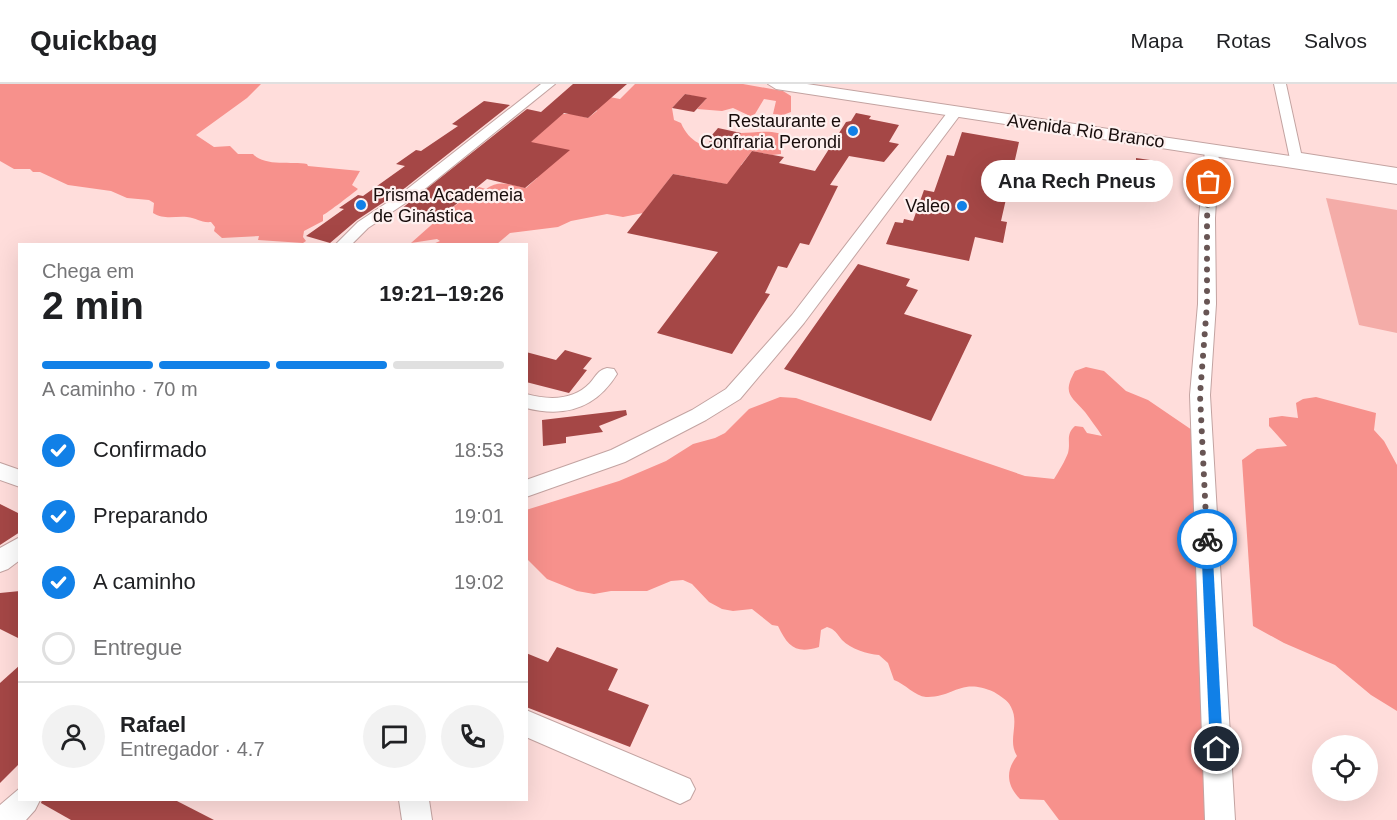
<!DOCTYPE html>
<html lang="pt">
<meta charset="utf-8">
<style>
:root{--surface:#fff;--page:#f2f2f2;--text:#202124;--muted:#757577;--line:#e0e0e0;--accent:#1180e7}
body{margin:0;font-family:Helvetica,sans-serif;background:var(--page);color:var(--text);height:100vh;display:flex;flex-direction:column;font-size:22px;white-space:nowrap}
*{box-sizing:border-box;margin:0}
p{font-size:20px;color:var(--muted)}
.icon{flex:none;width:33px;height:33px;fill:none;stroke:currentColor;stroke-width:2;stroke-linecap:round;stroke-linejoin:round}
.map{position:relative;flex:1;overflow:hidden}
.sheet{position:absolute;left:18px;top:159px;width:510px;height:558px;display:flex;flex-direction:column;background:var(--surface);border-radius:0px;box-shadow:0 6px 24px #0002}
.sheet>*{flex:none}
.tools{position:absolute;left:1312px;top:651px;display:grid;gap:12px}
.tools a{display:grid;place-items:center;width:66px;height:66px;border-radius:50%;background:var(--surface);box-shadow:0 6px 24px #0002;font-size:30px}
.pin{position:absolute;display:grid;place-items:center;width:51px;height:51px;color:#fff;margin:-26px;border:3px solid #fff;border-radius:50%;box-shadow:0 2px 6px #0007}
.courier{position:absolute;display:grid;place-items:center;width:60px;height:60px;margin:-30px;border:4px solid #1180e7;border-radius:50%;background:#fff;color:#222;box-shadow:0 2px 8px #0007}
.bubble{position:absolute;height:42px;border-radius:21px;background:var(--surface);box-shadow:0 6px 24px #0002;font-size:20px;font-weight:600;line-height:42px;text-align:center}
.head em{font-style:normal;font-weight:600}
.head div{display:flex;flex-direction:column-reverse}
.head{display:flex;align-items:center;justify-content:space-between;height:102px;padding:0 24px}
h1{font-size:39px;font-weight:600;line-height:45px}
.bar{display:grid;grid-template-columns:repeat(4,1fr);gap:9px 6px;align-content:center;height:72px;padding:0 24px}
.bar i{height:8px;border-radius:4px;background:var(--line)}
.bar .active{background:var(--accent)}
.bar p{grid-column:span 4}
.line{display:flex;align-items:center;gap:15px;padding:0 24px;border-top:2px solid var(--line)}
.line div{flex:1}
.round{display:grid;place-items:center;flex:none;width:63px;height:63px;border-radius:32px;background:var(--page)}
ol{padding:0 24px;list-style:none}
li{display:flex;align-items:center;gap:18px;height:66px}
li p{margin-inline-start:auto}
li .icon{padding:6px;border-radius:50%;background:var(--accent);color:#fff;stroke-width:4}
li:last-child{color:var(--muted)}
li i{width:33px;height:33px;border:3px solid var(--line);border-radius:50%}
header{display:flex;align-items:center;gap:36px;box-sizing:border-box;height:84px;padding:0 30px;background:var(--surface);border-bottom:2px solid var(--line)}
header strong{font-size:28px}
nav{display:flex;gap:33px;margin-inline-start:auto;font-size:21px}
.map>svg:first-child{display:block}
.green{fill:#f4aca8}
.forest{fill:#f7918c}
.building{fill:#a54746}
.lines{fill:none;stroke-linecap:round;stroke-linejoin:round}
.minor-casing{stroke:#c3a3a1;stroke-width:2}
.major-casing{stroke:#c3a3a1;stroke-width:2}
.minor{fill:#fff;fill-rule:evenodd}
.major{fill:#fff;fill-rule:evenodd}
.route{fill:#1180e7}
.done{stroke:#685554;stroke-width:6;stroke-dasharray:0 10.8}
.poi-dot{fill:#1180e7;stroke:#fef0ef;stroke-width:2}
.labels{text-anchor:middle;stroke-width:4.5;stroke-linejoin:round;paint-order:stroke}
.far-poi-label{font-size:18px;fill:#170c0b;stroke:#fef0ef;text-anchor:end}
.far-street-label{font-size:18px;fill:#170c0b;stroke:#fef0ef}
</style>
<header>
<strong>Quickbag</strong>
<nav><a>Mapa</a><a>Rotas</a><a>Salvos</a></nav>
</header>
<div class="map">
<svg width="1397" height="736" viewBox="0 0 1397 736">
<rect width="100%" height="100%" fill="#ffdddb"/>
<polygon class="green" points="1326,114 1397,126 1397,249 1359,241"/>
<g class="forest">
<path d="M0 0H261L247 14 196 51 214 63 230 62 238 70H253C264 83 292 77 307 80L308 82 360 87 352 101 358 105C356 107 326 130 323 131V137L304 147 303 153 306 157 303 159 258 156 259 152 222 154 214 147 215 143 211 138C201 139 197 134 187 133 174 132 165 136 153 129L154 119 149 116 127 114 111 107 68 101 40 88H33L30 85H14L0 77Z"/>
<path d="M635 0H743L783 7 791 12V28L783 31 773 30 776 17 764 15 755 30 750 32 733 24 722 27 697 25 706 15 685 10 672 24 674 36 681 39C689 58 704 64 724 65L741 49C755 49 777 44 787 54L781 62V70L772 71 752 67 741 81 779 110 673 90 643 129 623 133 607 130 571 137 558 143 510 149 497 160H433L440 157 437 155 411 159 438 135 479 103 486 105C499 95 511 101 526 104L537 94 515 88 527 61 562 30H573L588 34 597 27 599 11 620 15Z"/>
<path d="M1086 283 1104 287 1126 307 1148 316 1192 346 1210 736H1059L1044 716 1020 715C1007 702 1005 687 1017 672 1007 656 1020 640 1011 623 1008 616 1000 612 994 608 960 593 954 614 926 613 915 612 905 600 894 596L888 579 879 571C867 570 851 565 842 556 837 550 835 545 827 543L821 546 819 563C796 570 788 563 778 542L772 541 752 525 733 527 722 525 709 518 692 500 683 496 671 497 647 507H611L594 510 577 507 547 495 527 475 526 426 619 397 666 377 693 360 715 354 725 349 749 325 780 313 796 314 1025 392 1054 395C1059 387 1065 377 1068 369 1071 358 1065 351 1075 342L1083 343 1087 349 1102 352C1097 344 1090 335 1085 328 1071 312 1062 310 1075 287Z"/>
<polygon points="1316,313 1376,329 1374,346 1384,357 1397,381 1397,627 1371,611 1335,581 1284,559 1253,542 1242,376 1257,365 1287,362 1269,342 1269,334 1282,332 1298,334 1296,319 1303,315"/>
</g>
<g class="building">
<polygon points="573,0 627,0 588,34 564,29 531,58 570,66 525,104 487,95 438,135 401,125 527,25 541,28"/>
<polygon points="685,10 707,14 694,28 672,24"/>
<polygon points="484,17 510,21 405,104 357,136 330,159 306,152 344,125 339,124 358,111 363,112 405,82 396,80 416,66 421,67 458,42 452,40"/>
<polygon points="856,29 871,32 869,35 899,41 889,58 899,60 884,78 849,72 830,101 838,102 809,161 800,159 787,184 778,182 765,209 770,210 732,270 657,249 718,168 627,149 673,90 727,100 752,67 784,73 779,79 815,87 846,38 851,37"/>
<polygon points="718,44 741,49 727,66 707,64 712,51"/>
<polygon points="962,48 1019,58 1001,137 1007,138 1003,159 975,153 969,177 886,160 895,138 903,139 904,135 913,137 924,106 934,108 947,71 954,72"/>
<polygon points="1136,74 1157,77 1157,94 1136,91"/>
<polygon points="858,180 910,195 906,202 918,206 904,230 972,251 931,337 784,285"/>
<polygon points="565,266 592,274 583,285 587,286 569,309 526,298 526,268 556,276"/>
<polygon points="626,326 627,331 599,342 603,348 566,353 566,359 543,362 542,336"/>
<polygon points="0,420 20,430 20,448 0,461"/>
<polygon points="20,507 20,555 0,545 0,509"/>
<polygon points="557,563 618,585 608,606 649,621 630,663 526,623 526,569 548,578"/>
<polygon points="20,581 20,679 0,699 0,599"/>
<polygon points="42,716 175,716 214,736 71,736 41,719"/>
</g>
<g class="lines">
<defs>
<g id="minor">
<polygon points="541,0 555,0 416,112 368,144 352,160 336,160 358,138 406,106"/>
<polygon points="1274,0 1286,0 1301,69 1397,84 1397,92 1290,75"/>
<polygon points="955,24 961,28 960,31 804,239 740,315 706,336 625,378 526,413 526,396 611,366 692,326 726,305 792,231 950,25"/>
<polygon points="1212,62 1219,66 1215,134 1216,220 1210,311 1235,736 1205,736 1190,311 1198,220 1199,134 1205,66"/>
<path d="M607 284 614 285 617 290C596 324 565 334 526 324V310C548 316 573 317 590 299 596 292 598 286 607 284Z"/>
<polygon points="0,379 20,386 20,403 0,396"/>
<polygon points="20,453 20,476 8,485 0,488 0,464"/>
<polygon points="526,626 690,695 695,705 690,715 680,720 526,653"/>
<polygon points="20,704 20,716 40,716 35,726 26,736 0,736 0,721"/>
<polygon points="399,716 429,716 432,736 402,736"/>
</g>
<polygon id="major" points="768,0 807,0 1397,88 1397,100 776,5"/>
</defs>
<use href="#minor" class="minor-casing"/>
<use href="#major" class="major-casing"/>
<use href="#minor" class="minor"/>
<use href="#major" class="major"/>
</g>
<polygon class="route" points="1207,451 1212,455 1223,665 1221,670 1217,672 1212,670 1210,665 1201,455"/>
<g class="lines">
<polyline class="done" points="1207,455 1200,311 1207,220 1207,134 1209,98"/>
</g>
<g class="poi-dot">
<circle cx="853" cy="47" r="6"/>
<circle cx="361" cy="121" r="6"/>
<circle cx="962" cy="122" r="6"/>
</g>
<g class="labels">
<g class="far-poi-label">
<text x="841" y="43">Restaurante e<tspan x="841" dy="21">Confraria Perondi</tspan></text>
<text x="373" y="117" text-anchor="start">Prisma Academeia<tspan x="373" dy="21">de Ginástica</tspan></text>
<text x="950" y="128">Valeo</text>
</g>
<g class="far-street-label">
<text transform="translate(1086 47) rotate(8)" y="6">Avenida Rio Branco</text>
</g>
</g>
</svg>
<div class="tools">
<a><svg class="icon" aria-label="locate" viewBox="0 0 24 24"><circle cx="12" cy="12" r="6"/><path d="M12 2v4M12 18v4M2 12h4M18 12h4"/></svg></a>
</div>
<div class="pin" style="left:1209px;top:98px;background:#ea580c"><svg class="icon" aria-label="bag" viewBox="0 0 24 24"><path d="M5 8h14l-1 12H6zM9 8a3 3 0 0 1 6 0"/></svg></div>
<div class="pin" style="left:1217px;top:665px;background:#1f2937"><svg class="icon" aria-label="home" viewBox="0 0 24 24"><path d="M3 11l9-7 9 7M6 9v11h12V9"/></svg></div>
<div class="courier" style="left:1207px;top:455px"><svg class="icon" aria-label="bike" viewBox="0 0 24 24"><circle cx="6" cy="16" r="4"/><circle cx="18" cy="16" r="4"/><path d="M6 16l4-8h5l3 8M10 8l3 8H6M13 5h3"/></svg></div>
<div class="bubble" style="left:981px;top:76px;width:192px">Ana Rech Pneus</div>
<section class="sheet">
<div class="head"><div><h1>2 min</h1><p>Chega em</p></div><em>19:21–19:26</em></div>
<div class="bar"><i class="active"></i><i class="active"></i><i class="active"></i><i></i><p>A caminho · 70 m</p></div>
<ol>
<li><svg class="icon" aria-label="check" viewBox="0 0 24 24"><path d="M5 12l5 5 9-10"/></svg>Confirmado<p>18:53</p></li>
<li><svg class="icon" aria-label="check" viewBox="0 0 24 24"><path d="M5 12l5 5 9-10"/></svg>Preparando<p>19:01</p></li>
<li><svg class="icon" aria-label="check" viewBox="0 0 24 24"><path d="M5 12l5 5 9-10"/></svg>A caminho<p>19:02</p></li>
<li><i></i>Entregue</li>
</ol>
<div class="line" style="height:108px"><a class="round"><svg class="icon" aria-label="person" viewBox="0 0 24 24"><circle cx="12" cy="8" r="4"/><path d="M4 21q1-7 8-7t8 7"/></svg></a><div><b>Rafael</b><p>Entregador · 4.7</p></div><a class="round"><svg class="icon" aria-label="chat" viewBox="0 0 24 24"><path d="M4 5h16v11H9l-5 4z"/></svg></a><a class="round"><svg class="icon" aria-label="phone" viewBox="0 0 24 24"><path d="M5 4h4l2 5-3 2q2 4 5 5l2-3 5 2v4C11 20 4 13 5 4z"/></svg></a></div>
</section>
</div>
